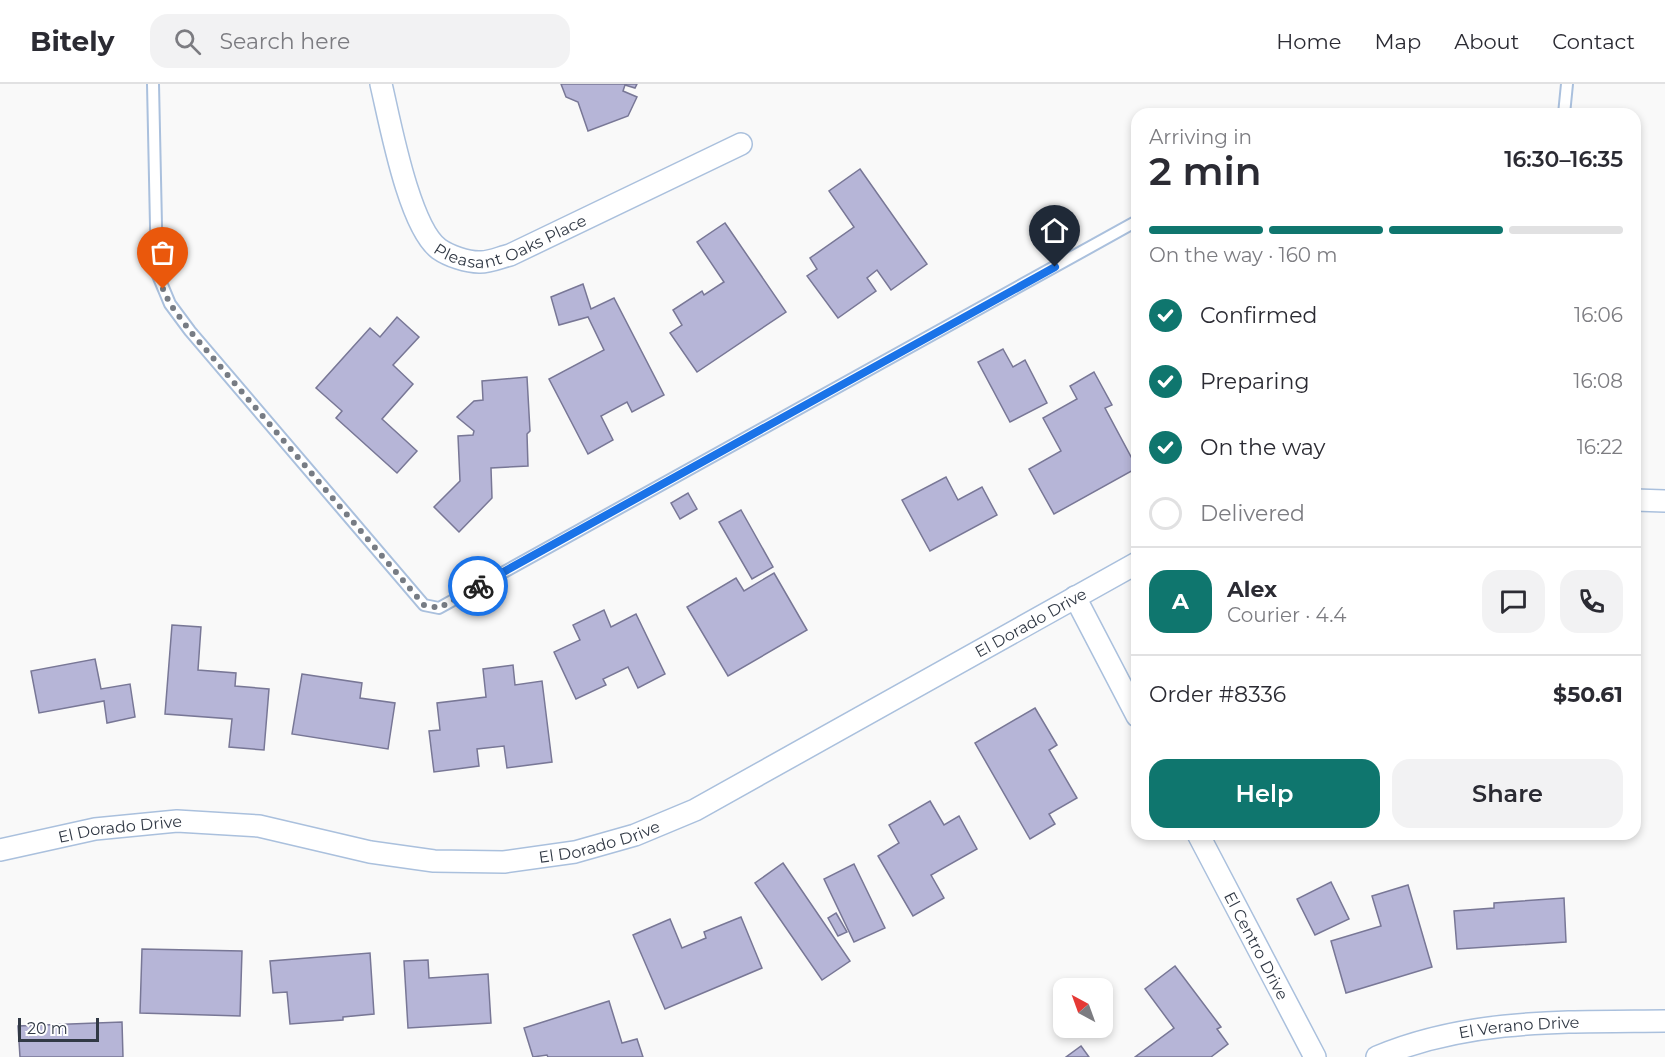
<!DOCTYPE html>
<meta charset="utf-8">
<style>
:root{--surface:#fff;--page:#f2f2f3;--text:#2b2b33;--muted:#7c7c81;--line:#e1e1e2;--accent:#0f766e}
body{margin:0;font-family:Montserrat,sans-serif;background:var(--page);color:var(--text);height:100vh;display:flex;flex-direction:column;font-size:22px;white-space:nowrap}
*{box-sizing:border-box;margin:0}
p{font-size:20px;color:var(--muted)}
.icon{flex:none;width:33px;height:33px;fill:none;stroke:currentColor;stroke-width:2;stroke-linecap:round;stroke-linejoin:round}
.map{position:relative;flex:1;overflow:hidden}
.sheet{position:absolute;left:1131px;top:24px;width:510px;height:732px;display:flex;flex-direction:column;background:var(--surface);border-radius:18px;box-shadow:0 3px 9px #0003}
.sheet>*{flex:none}
.needle{width:39px;rotate:319deg}
.buttons{position:absolute;left:1053px;top:894px;display:grid;gap:12px}
.buttons a{display:grid;place-items:center;width:60px;height:60px;border-radius:12px;background:var(--surface);box-shadow:0 3px 9px #0003;font-size:30px}
.scale{position:absolute;left:18px;bottom:15px;width:81px;box-sizing:border-box;padding-left:6px;border:3px solid #313945;border-top:0;font-size:16px;line-height:21px;white-space:nowrap;color:#313945;-webkit-text-stroke:4px #fff;paint-order:stroke}
.pin{position:absolute;display:grid;place-items:center;width:51px;height:51px;color:#fff;margin:-62px -26px;border-radius:50% 50% 50% 0;rotate:-45deg;box-shadow:0 0 6px #0007}
.pin .icon{rotate:45deg}
.courier{position:absolute;display:grid;place-items:center;width:60px;height:60px;margin:-30px;border:4px solid #1a73e8;border-radius:50%;background:#fff;color:#222;box-shadow:0 2px 8px #0007}
.overview em{font-style:normal;font-weight:600}
.overview div{display:flex;flex-direction:column-reverse}
.overview{display:flex;align-items:center;justify-content:space-between;height:102px;padding:0 18px}
h1{font-size:39px;font-weight:600;line-height:45px}
.bar{display:grid;grid-template-columns:repeat(4,1fr);gap:9px 6px;align-content:center;height:72px;padding:0 18px}
.bar i{height:8px;border-radius:4px;background:var(--line)}
.bar .current{background:var(--accent)}
.bar p{grid-column:span 4}
.line{display:flex;align-items:center;gap:15px;padding:0 18px;border-top:2px solid var(--line)}
.line div{flex:1}
.round{display:grid;place-items:center;flex:none;width:63px;height:63px;border-radius:18px;background:var(--page)}
ol{padding:0 18px;list-style:none}
li{display:flex;align-items:center;gap:18px;height:66px}
li p{margin-inline-start:auto}
li .icon{padding:6px;border-radius:50%;background:var(--accent);color:#fff;stroke-width:4}
li:last-child{color:var(--muted)}
li i{width:33px;height:33px;border:3px solid var(--line);border-radius:50%}
.button{display:flex;gap:12px;margin-top:auto;padding:12px 18px}
.button a{flex:1;height:69px;border-radius:18px;background:var(--accent);color:#fff;font-size:24px;font-weight:600;line-height:69px;text-align:center}
.button a+a{background:var(--page);color:var(--text)}
header{display:flex;align-items:center;gap:36px;box-sizing:border-box;height:84px;padding:0 30px;background:var(--surface);border-bottom:2px solid var(--line)}
header strong{font-size:28px}
nav{display:flex;gap:33px;margin-inline-start:auto;font-size:21px}
.search{width:420px;height:54px;background:var(--page);display:flex;align-items:center;gap:15px;box-sizing:border-box;padding:0 21px;border-radius:18px;color:var(--muted);font-size:22px}
.map>svg:first-child{display:block}
.building{fill:#b6b5d7;stroke:#787796;stroke-width:1.5}
.lines{fill:none;stroke-linecap:round;stroke-linejoin:round}
.lane-casing{stroke:#aac0dd;stroke-width:14}
.street-casing{stroke:#aac0dd;stroke-width:24}
.lane{stroke:#fff;stroke-width:10}
.street{stroke:#fff;stroke-width:21}
.done{stroke:#777c84;stroke-width:6;stroke-dasharray:0 10.8}
.route{stroke:#1a73e8;stroke-width:8}
.labels{text-anchor:middle;stroke-width:5;stroke-linejoin:round;paint-order:stroke}
.street-label{font-size:16px;fill:#313945;stroke:#fff}
</style>
<header>
<strong>Bitely</strong>
<div class="search"><svg class="icon" aria-label="search" viewBox="0 0 24 24"><circle cx="10" cy="10" r="6"/><path d="M15 15l6 6"/></svg>Search here</div>
<nav><a>Home</a><a>Map</a><a>About</a><a>Contact</a></nav>
</header>
<div class="map">
<svg width="1665" height="973" viewBox="0 0 1665 973">
<rect width="100%" height="100%" fill="#f9f9f9"/>
<g class="building">
<polygon points="561,0 637,0 635,4 625,1 623,7 637,13 628,32 588,47 578,18 566,13"/>
<polygon points="860,85 927,180 891,206 877,186 867,194 876,207 838,234 807,192 817,185 810,174 854,143 829,107"/>
<polygon points="725,139 786,228 697,288 670,249 682,241 673,226 702,207 704,211 724,198 697,158"/>
<polygon points="583,200 591,225 614,214 664,311 632,328 627,318 601,332 613,356 588,370 549,295 604,266 588,233 559,241 551,213"/>
<polygon points="397,233 419,253 393,281 413,300 382,335 417,367 397,389 336,334 342,327 316,304 370,244 380,253"/>
<polygon points="1003,265 1013,283 1025,276 1047,319 1010,338 978,278"/>
<polygon points="1094,288 1112,321 1105,324 1137,384 1054,430 1029,385 1061,367 1043,334 1077,315 1070,302"/>
<polygon points="527,293 530,347 527,350 528,382 491,384 492,414 459,448 434,423 460,397 458,352 473,351 474,347 457,333 474,317 483,316 482,297"/>
<polygon points="946,393 958,416 982,403 997,431 930,467 902,416"/>
<polygon points="688,409 697,425 680,435 671,419"/>
<polygon points="741,426 773,483 752,495 719,438"/>
<polygon points="774,489 807,546 728,592 687,523 736,494 744,507"/>
<polygon points="604,526 611,543 636,530 665,590 638,604 628,583 603,595 606,601 576,615 554,568 580,556 573,541"/>
<polygon points="172,541 201,543 198,586 236,589 235,602 269,605 264,666 229,663 232,635 165,630"/>
<polygon points="95,575 101,605 130,600 135,633 107,639 104,617 39,629 31,587"/>
<polygon points="513,581 515,601 542,597 552,678 507,684 504,662 477,665 479,682 434,688 429,647 440,646 437,619 486,613 483,585"/>
<polygon points="302,590 362,599 360,614 395,619 388,665 292,650"/>
<polygon points="1035,624 1057,661 1049,666 1077,714 1049,730 1055,740 1030,755 975,659"/>
<polygon points="930,717 944,741 959,732 977,765 931,791 944,814 913,832 878,772 899,759 889,741"/>
<polygon points="783,779 850,877 822,896 755,799"/>
<polygon points="854,780 885,844 854,858 824,795"/>
<polygon points="1331,798 1349,835 1315,851 1297,815"/>
<polygon points="1408,801 1432,883 1346,909 1331,857 1381,842 1372,812"/>
<polygon points="1564,814 1566,858 1457,865 1454,827 1494,824 1494,819"/>
<polygon points="836,829 847,848 838,852 828,834"/>
<polygon points="741,833 762,884 665,925 633,851 670,835 682,864 706,854 704,848"/>
<polygon points="142,865 242,867 240,932 140,929"/>
<polygon points="370,869 374,930 343,933 343,936 290,940 287,908 273,909 270,877"/>
<polygon points="428,876 429,894 488,890 491,939 408,944 404,877"/>
<polygon points="1175,882 1221,943 1217,945 1228,960 1211,973 1135,973 1174,944 1145,905"/>
<polygon points="609,917 622,959 637,955 643,973 548,973 547,971 533,973 524,944"/>
<polygon points="122,938 123,973 20,973 18,942"/>
<polygon points="1081,962 1089,973 1066,973"/>
</g>
<g class="lines">
<defs>
<g id="lane">
<polyline points="153,0 157,189 170,220 190,247 424,521 439,524 1137,137"/>
<polyline points="1564,30 1567,0"/>
</g>
<g id="street">
<path id="s1" d="M381 0C390 38 409 143 439 165 449 172 467 178 479 178 488 179 501 173 510 171L741 60"/>
<polyline points="1635,416 1665,417"/>
<polyline points="1075,513 1137,632"/>
<path id="s2" d="M1198 750 1315 973"/>
<path id="s3" d="M0 766 95 745 177 737 259 742 370 768 434 777 504 778 575 768 635 751 695 726 1137 479"/>
<path id="s4" d="M1377 973C1470 934 1566 938 1665 937"/>
</g>
</defs>
<use href="#lane" class="lane-casing"/>
<use href="#street" class="street-casing"/>
<use href="#lane" class="lane"/>
<use href="#street" class="street"/>
</g>
<g class="lines">
<polyline class="done" points="163,205 170,220 190,247 424,521 439,524 478,502"/>
<polyline class="route" points="478,502 1055,183"/>
</g>
<g class="labels">
<g class="street-label">
<text dy="6" stroke="none"><textPath href="#s1" startOffset="254">Pleasant Oaks Place</textPath></text>
<text dy="6" stroke="none"><textPath href="#s3" startOffset="1094">El Dorado Drive</textPath></text>
<text dy="6" stroke="none"><textPath href="#s3" startOffset="122">El Dorado Drive</textPath></text>
<text dy="6" stroke="none"><textPath href="#s3" startOffset="608">El Dorado Drive</textPath></text>
<text dy="6" stroke="none"><textPath href="#s2" startOffset="126">El Centro Drive</textPath></text>
<text dy="6" stroke="none"><textPath href="#s4" startOffset="146">El Verano Drive</textPath></text>
</g>
</g>
</svg>
<div class="buttons">
<a><svg class="needle" viewBox="-14 -14 28 28"><path d="M0-13l5 13h-10z" fill="#e53935"/><path d="M0 13l5-13h-10z" fill="#7c7c81"/></svg></a>
</div>
<div class="scale">20 m</div>
<div class="pin" style="left:163px;top:205px;background:#ea580c"><svg class="icon" aria-label="bag" viewBox="0 0 24 24"><path d="M5 8h14l-1 12H6zM9 8a3 3 0 0 1 6 0"/></svg></div>
<div class="pin" style="left:1055px;top:183px;background:#1f2937"><svg class="icon" aria-label="home" viewBox="0 0 24 24"><path d="M3 11l9-7 9 7M6 9v11h12V9"/></svg></div>
<div class="courier" style="left:478px;top:502px"><svg class="icon" aria-label="bike" viewBox="0 0 24 24"><circle cx="6" cy="16" r="4"/><circle cx="18" cy="16" r="4"/><path d="M6 16l4-8h5l3 8M10 8l3 8H6M13 5h3"/></svg></div>
<section class="sheet">
<div class="overview"><div><h1>2 min</h1><p>Arriving in</p></div><em>16:30–16:35</em></div>
<div class="bar"><i class="current"></i><i class="current"></i><i class="current"></i><i></i><p>On the way · 160 m</p></div>
<ol>
<li><svg class="icon" aria-label="check" viewBox="0 0 24 24"><path d="M5 12l5 5 9-10"/></svg>Confirmed<p>16:06</p></li>
<li><svg class="icon" aria-label="check" viewBox="0 0 24 24"><path d="M5 12l5 5 9-10"/></svg>Preparing<p>16:08</p></li>
<li><svg class="icon" aria-label="check" viewBox="0 0 24 24"><path d="M5 12l5 5 9-10"/></svg>On the way<p>16:22</p></li>
<li><i></i>Delivered</li>
</ol>
<div class="line" style="height:108px"><b class="round" style="background:var(--accent);color:#fff">A</b><div><b>Alex</b><p>Courier · 4.4</p></div><a class="round"><svg class="icon" aria-label="chat" viewBox="0 0 24 24"><path d="M4 5h16v11H9l-5 4z"/></svg></a><a class="round"><svg class="icon" aria-label="phone" viewBox="0 0 24 24"><path d="M5 4h4l2 5-3 2q2 4 5 5l2-3 5 2v4C11 20 4 13 5 4z"/></svg></a></div>
<div class="line" style="height:78px"><div>Order #8336</div><b>$50.61</b></div>
<div class="button"><a>Help</a><a>Share</a></div>
</section>
</div>
